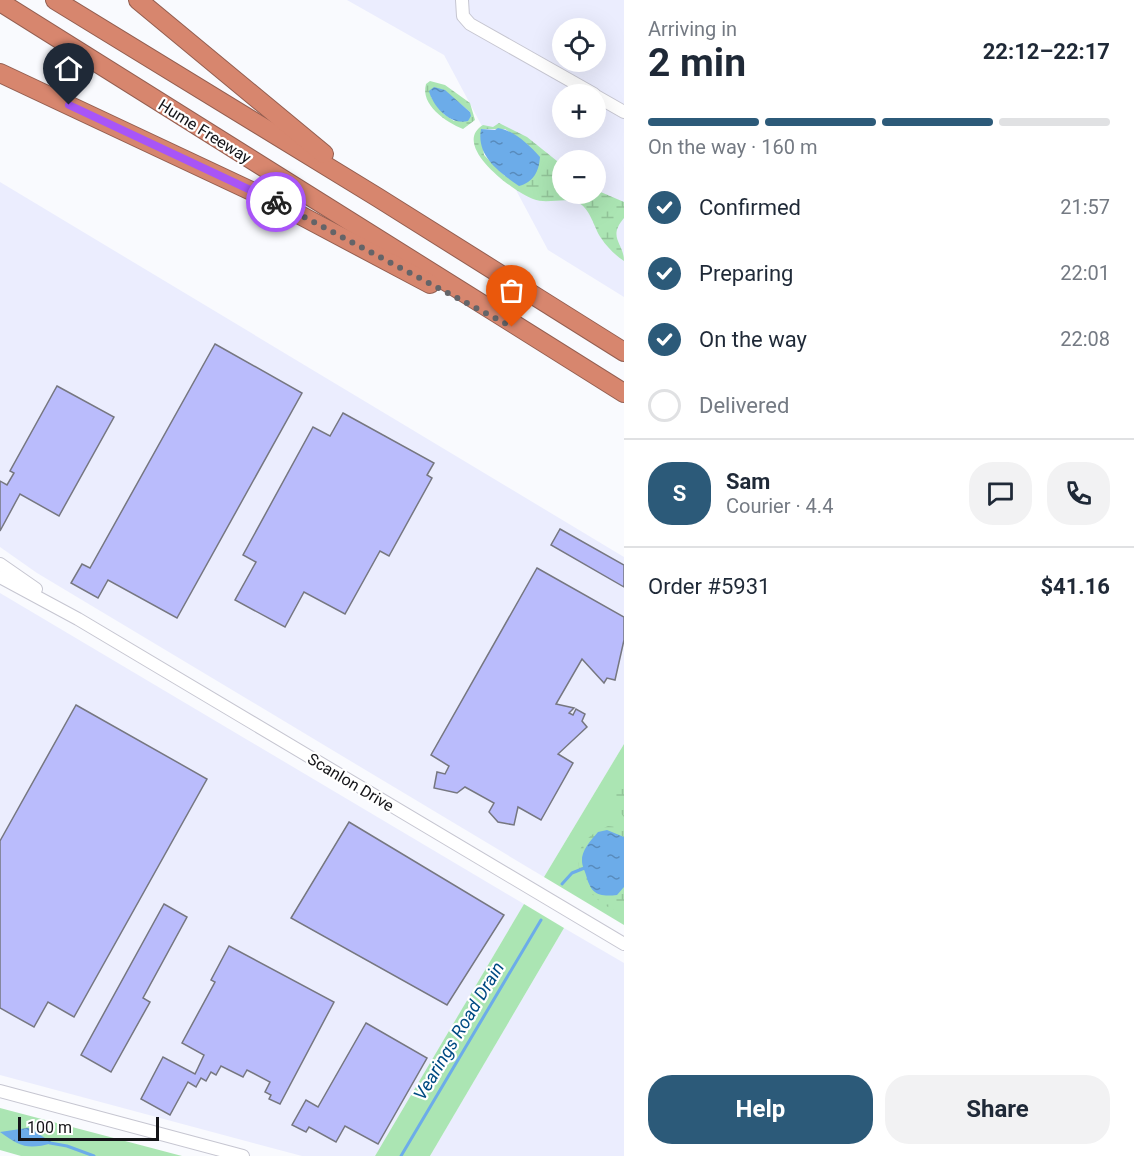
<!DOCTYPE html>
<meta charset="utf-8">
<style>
:root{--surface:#fff;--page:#f2f2f3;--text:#1f2937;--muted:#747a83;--line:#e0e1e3;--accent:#2c5a79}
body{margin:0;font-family:Roboto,sans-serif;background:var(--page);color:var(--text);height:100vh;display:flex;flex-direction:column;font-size:22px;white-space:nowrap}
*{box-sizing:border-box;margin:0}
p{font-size:20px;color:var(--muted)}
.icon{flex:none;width:33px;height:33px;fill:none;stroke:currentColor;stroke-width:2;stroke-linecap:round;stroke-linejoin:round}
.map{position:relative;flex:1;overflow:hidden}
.drawer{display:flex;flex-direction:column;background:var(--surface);width:510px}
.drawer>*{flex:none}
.tools{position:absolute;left:552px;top:18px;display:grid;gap:12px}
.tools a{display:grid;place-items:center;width:54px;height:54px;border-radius:50%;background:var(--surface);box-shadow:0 6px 24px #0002;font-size:30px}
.scale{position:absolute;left:18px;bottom:15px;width:141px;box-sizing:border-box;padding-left:6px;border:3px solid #141418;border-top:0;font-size:16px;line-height:21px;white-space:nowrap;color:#141418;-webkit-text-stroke:4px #fff;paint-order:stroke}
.pin{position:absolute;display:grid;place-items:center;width:51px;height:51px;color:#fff;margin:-62px -26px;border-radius:50% 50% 50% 0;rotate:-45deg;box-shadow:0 0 6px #0007}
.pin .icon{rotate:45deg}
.courier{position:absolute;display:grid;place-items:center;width:60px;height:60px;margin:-30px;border:4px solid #a855f7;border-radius:50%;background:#fff;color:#222;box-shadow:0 2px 8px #0007}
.summary em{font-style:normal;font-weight:700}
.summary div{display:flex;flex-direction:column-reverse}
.summary{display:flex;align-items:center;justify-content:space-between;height:102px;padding:0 24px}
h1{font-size:39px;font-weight:700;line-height:45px}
.bar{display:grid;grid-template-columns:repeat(4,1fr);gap:9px 6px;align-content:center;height:72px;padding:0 24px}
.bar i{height:8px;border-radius:4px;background:var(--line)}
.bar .active{background:var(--accent)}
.bar p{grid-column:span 4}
.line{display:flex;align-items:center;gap:15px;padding:0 24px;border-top:2px solid var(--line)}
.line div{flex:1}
.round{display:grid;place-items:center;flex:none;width:63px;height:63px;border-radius:24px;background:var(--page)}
ol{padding:0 24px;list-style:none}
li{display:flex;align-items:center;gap:18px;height:66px}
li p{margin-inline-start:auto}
li .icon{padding:6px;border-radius:50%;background:var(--accent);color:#fff;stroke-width:4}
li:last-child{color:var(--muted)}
li i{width:33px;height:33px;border:3px solid var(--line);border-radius:50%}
.action{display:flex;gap:12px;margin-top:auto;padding:12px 24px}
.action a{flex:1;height:69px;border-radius:24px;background:var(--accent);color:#fff;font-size:24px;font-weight:700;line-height:69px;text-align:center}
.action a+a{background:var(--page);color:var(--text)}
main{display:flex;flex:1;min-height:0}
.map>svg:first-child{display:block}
.built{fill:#ebedfe;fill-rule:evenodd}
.green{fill:#abe5b3}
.wetland{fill:url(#wetland-marsh);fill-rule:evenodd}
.water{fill:url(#water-ripples)}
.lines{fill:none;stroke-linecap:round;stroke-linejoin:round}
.stream{stroke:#6cace9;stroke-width:3}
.building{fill:#babcfc;stroke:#767780;stroke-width:1.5}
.minor-casing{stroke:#c6c6d1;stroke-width:14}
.highway-casing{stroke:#935e50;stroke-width:20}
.minor{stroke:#fff;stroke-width:12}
.highway{stroke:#d7866e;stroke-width:18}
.done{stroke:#646468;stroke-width:6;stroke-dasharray:0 10.8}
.route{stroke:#a855f7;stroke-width:8}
.labels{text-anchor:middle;stroke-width:4.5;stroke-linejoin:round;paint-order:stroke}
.street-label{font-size:16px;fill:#141418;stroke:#fff}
.water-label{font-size:18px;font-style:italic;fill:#004b83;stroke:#fff}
</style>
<main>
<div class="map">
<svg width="624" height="1156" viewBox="0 0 624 1156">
<defs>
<pattern id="wetland-marsh" width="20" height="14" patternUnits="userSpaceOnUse" patternTransform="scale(1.5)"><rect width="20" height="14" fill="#abe5b3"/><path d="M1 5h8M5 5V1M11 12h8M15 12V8" fill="none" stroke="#92c499"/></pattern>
<pattern id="water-ripples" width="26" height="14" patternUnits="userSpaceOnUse" patternTransform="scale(1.5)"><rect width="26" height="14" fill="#6cace9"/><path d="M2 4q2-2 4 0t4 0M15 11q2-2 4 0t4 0" fill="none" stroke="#588bbc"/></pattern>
</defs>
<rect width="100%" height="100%" fill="#f9fafe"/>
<g class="built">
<path d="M347 0H624V297L548 250 444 55ZM562 28H596V62H562ZM562 94H596V128H562ZM562 160H596V194H562Z"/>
<polygon points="0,182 624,557 624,744 544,877 37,573 0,547"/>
<polygon points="0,593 524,904 375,1156 302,1156 0,1075"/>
<polygon points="564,928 624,963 624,1156 430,1156"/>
</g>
<g class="green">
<polygon points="624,744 624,925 544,877"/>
<polygon points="524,904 564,928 430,1156 375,1156"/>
<polygon points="0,1108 182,1156 21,1156 0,1150"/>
</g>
<g class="wetland">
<path d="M430 81 445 85 470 103 475 120 463 129C446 122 420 105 426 84ZM431 97 457 101 470 112 454 121 444 114Z"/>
<path d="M499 123 527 137 562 165V194H596V190L624 202V218C607 238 624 243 624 261 615 255 607 247 601 238 594 228 591 210 579 203 565 196 548 205 533 199 514 192 450 145 483 125L493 127ZM481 129H505L528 145 505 176 484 155Z"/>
<path d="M624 778V817C609 801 615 796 624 778Z"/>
<path d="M608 826 624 828V837L618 834 582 861 586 873 617 895 624 887V913C618 911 612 909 606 906 588 895 570 866 582 846 588 835 598 831 608 826Z"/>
</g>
<g class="water">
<path d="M434 87 445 90 470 112 471 116 468 121C451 126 433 107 429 91Z"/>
<path d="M498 128C515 131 529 145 540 157 539 171 534 182 519 186 499 172 476 156 481 129L495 130Z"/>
<path d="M607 830 624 837V887L617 895C598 897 591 894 586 875 585 871 582 866 582 861 581 851 591 840 598 832Z"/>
<path d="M27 1128H32L37 1133 53 1143C27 1150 21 1147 0 1132Z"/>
</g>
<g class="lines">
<g class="stream">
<polyline points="562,884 572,873 587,867"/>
<polyline points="50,1143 67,1146 94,1156"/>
<polyline points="401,1156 541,920"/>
</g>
</g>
<g class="building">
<polygon points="215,344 302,393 177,618 108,580 98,598 71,583 82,564 90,568"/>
<polygon points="57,386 114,417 59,516 20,494 0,531 0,481 7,485 14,473 10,471"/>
<polygon points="343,413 434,463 427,475 432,478 389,556 380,551 345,614 304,592 285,627 235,600 256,562 243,555 313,427 330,436"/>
<polygon points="560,529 624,565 624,587 551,545"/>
<polygon points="537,568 624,617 624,640 615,680 607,678 604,683 582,659 556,704 574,708 569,713 573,715 576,709 585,714 582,721 587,727 558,754 573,763 541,820 518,807 514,825 498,822 489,812 494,803 465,787 457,793 434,788 437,772 445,774 449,766 431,755"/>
<polygon points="76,705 207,779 74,1017 48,1002 34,1027 0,1008 0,841"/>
<polygon points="349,822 504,915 447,1005 291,918"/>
<polygon points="164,904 187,917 143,998 150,1002 111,1072 81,1055"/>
<polygon points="229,946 334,1002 280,1104 269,1099 271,1095 265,1092 270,1082 247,1070 243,1077 221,1066 216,1075 211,1072 206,1081 201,1078 196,1087 188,1082 170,1115 141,1099 163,1057 195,1074 204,1055 182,1043 215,982 211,980"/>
<polygon points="366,1023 427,1058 378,1144 345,1126 336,1142 309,1127 306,1132 292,1125 306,1100 318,1107"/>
</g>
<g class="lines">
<defs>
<g id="minor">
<polyline points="462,0 463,16 470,24 594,94"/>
<polyline points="596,96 624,112"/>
<polyline points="0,564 36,589"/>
<polyline points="0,577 78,619 624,944"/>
<polyline points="0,1091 243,1156"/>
</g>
<g id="highway">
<polyline points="55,0 377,197 624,352"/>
<polyline points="138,0 324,154"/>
<polyline points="0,2 624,393"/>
<polyline points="0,73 283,206 430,284"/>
</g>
</defs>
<use href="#minor" class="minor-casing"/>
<use href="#highway" class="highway-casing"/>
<use href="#minor" class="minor"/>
<use href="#highway" class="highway"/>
</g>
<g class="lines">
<polyline class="done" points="276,202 512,327"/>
<polyline class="route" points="69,105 276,202"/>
</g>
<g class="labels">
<g class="street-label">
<text transform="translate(205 131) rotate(32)" y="6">Hume Freeway</text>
<text transform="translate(351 782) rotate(31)" y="6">Scanlon Drive</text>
</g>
<g class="water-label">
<text transform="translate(459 1031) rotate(-59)" y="6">Vearings Road Drain</text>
</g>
</g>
</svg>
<div class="tools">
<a><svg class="icon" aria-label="locate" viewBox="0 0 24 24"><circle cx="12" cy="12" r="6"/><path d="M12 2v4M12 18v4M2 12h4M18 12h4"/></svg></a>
<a>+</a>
<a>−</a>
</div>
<div class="scale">100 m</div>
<div class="pin" style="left:512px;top:327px;background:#ea580c"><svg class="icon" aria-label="bag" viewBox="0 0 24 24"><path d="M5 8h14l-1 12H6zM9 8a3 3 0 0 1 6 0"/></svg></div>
<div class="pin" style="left:69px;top:105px;background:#1f2937"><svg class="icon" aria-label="home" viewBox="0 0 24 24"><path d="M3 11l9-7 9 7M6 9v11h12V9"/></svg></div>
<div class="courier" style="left:276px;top:202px"><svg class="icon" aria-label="bike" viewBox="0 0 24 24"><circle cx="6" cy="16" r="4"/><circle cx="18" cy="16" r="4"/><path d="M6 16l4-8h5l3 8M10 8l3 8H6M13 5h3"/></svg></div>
</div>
<section class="drawer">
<div class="summary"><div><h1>2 min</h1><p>Arriving in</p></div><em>22:12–22:17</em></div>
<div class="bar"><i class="active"></i><i class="active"></i><i class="active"></i><i></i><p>On the way · 160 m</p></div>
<ol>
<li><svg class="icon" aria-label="check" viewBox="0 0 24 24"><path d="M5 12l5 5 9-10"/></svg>Confirmed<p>21:57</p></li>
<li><svg class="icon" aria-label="check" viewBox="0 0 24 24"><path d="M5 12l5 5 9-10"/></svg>Preparing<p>22:01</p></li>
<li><svg class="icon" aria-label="check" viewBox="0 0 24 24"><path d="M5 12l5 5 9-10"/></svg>On the way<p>22:08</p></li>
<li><i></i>Delivered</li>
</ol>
<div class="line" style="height:108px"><b class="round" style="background:var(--accent);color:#fff">S</b><div><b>Sam</b><p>Courier · 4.4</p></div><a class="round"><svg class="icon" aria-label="chat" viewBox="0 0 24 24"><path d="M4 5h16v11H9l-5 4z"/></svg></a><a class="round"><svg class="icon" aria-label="phone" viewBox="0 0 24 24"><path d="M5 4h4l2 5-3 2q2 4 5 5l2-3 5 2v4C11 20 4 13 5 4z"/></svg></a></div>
<div class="line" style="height:78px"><div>Order #5931</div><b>$41.16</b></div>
<div class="action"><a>Help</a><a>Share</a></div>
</section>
</main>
